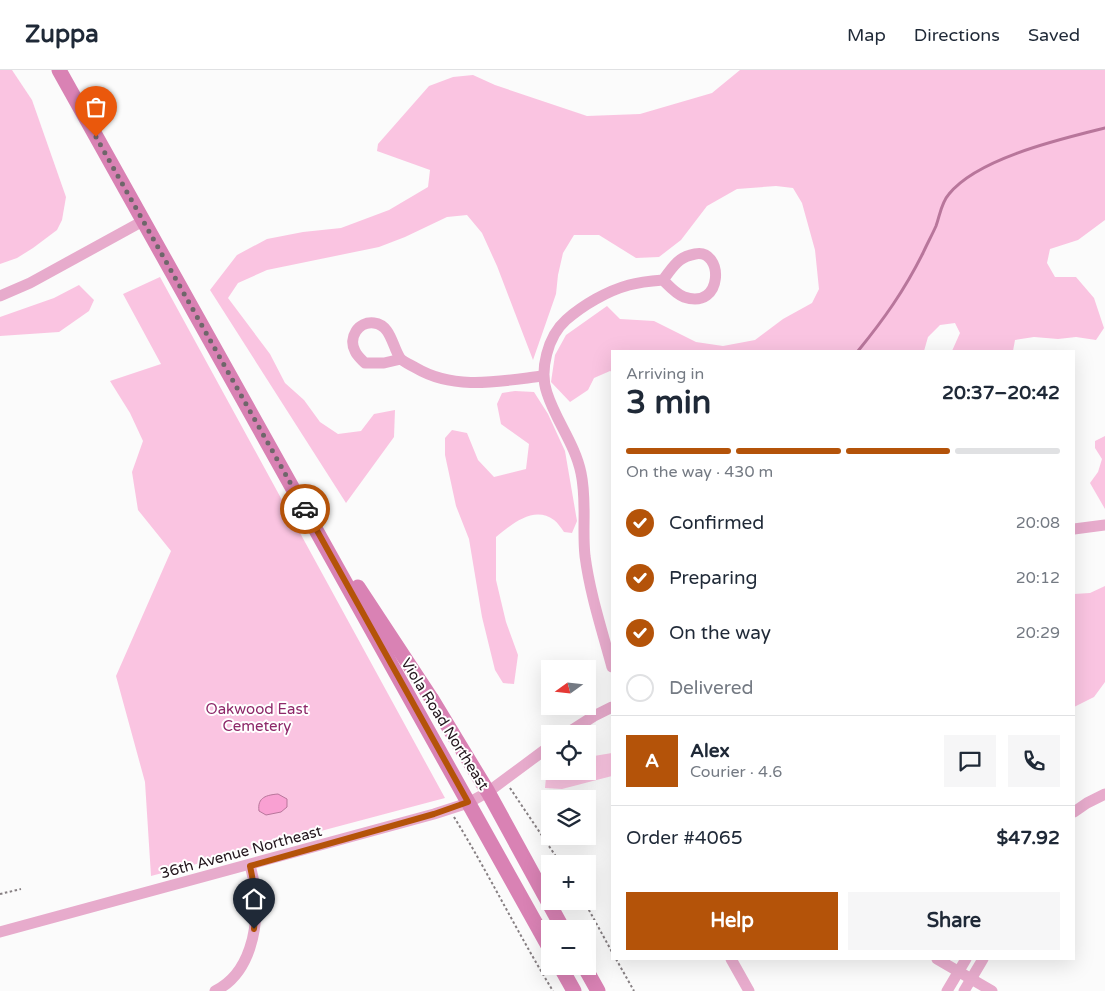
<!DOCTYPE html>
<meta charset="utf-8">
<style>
:root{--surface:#fff;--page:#f6f6f7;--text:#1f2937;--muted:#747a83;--line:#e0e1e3;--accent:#b45309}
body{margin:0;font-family:"Varela Round",sans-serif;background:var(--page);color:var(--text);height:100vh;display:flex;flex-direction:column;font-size:19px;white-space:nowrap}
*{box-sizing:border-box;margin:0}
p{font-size:16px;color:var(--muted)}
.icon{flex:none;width:28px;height:28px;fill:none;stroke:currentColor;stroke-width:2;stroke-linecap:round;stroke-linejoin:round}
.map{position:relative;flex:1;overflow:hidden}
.sheet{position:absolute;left:611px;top:280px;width:464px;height:610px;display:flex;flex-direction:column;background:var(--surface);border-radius:0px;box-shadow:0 5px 20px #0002}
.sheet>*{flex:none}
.needle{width:32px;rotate:255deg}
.controls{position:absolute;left:541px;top:590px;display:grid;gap:10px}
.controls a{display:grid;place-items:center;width:55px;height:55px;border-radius:0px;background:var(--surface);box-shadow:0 5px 20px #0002;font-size:25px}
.pin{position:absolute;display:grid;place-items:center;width:42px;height:42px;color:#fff;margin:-51px -21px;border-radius:50% 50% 50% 0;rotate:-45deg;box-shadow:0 0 5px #0007}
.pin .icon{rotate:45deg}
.courier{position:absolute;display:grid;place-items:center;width:50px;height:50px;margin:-25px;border:4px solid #b45309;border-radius:50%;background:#fff;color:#222;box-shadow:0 1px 6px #0007}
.head em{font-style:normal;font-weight:800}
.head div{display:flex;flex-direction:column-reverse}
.head{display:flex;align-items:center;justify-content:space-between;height:85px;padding:0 15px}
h1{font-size:32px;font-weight:800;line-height:38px}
.bar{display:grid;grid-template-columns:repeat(4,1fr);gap:8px 5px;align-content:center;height:60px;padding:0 15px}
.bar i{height:6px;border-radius:4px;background:var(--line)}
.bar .current{background:var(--accent)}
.bar p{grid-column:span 4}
.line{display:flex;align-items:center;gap:12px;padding:0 15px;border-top:1px solid var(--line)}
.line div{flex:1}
.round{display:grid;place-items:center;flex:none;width:52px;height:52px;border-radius:0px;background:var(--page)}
ol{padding:0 15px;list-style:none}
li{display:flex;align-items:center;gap:15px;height:55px}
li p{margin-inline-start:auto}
li .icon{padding:5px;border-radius:50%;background:var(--accent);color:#fff;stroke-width:4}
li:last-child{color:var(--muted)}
li i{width:28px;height:28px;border:2px solid var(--line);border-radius:50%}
.cta{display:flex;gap:10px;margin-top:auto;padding:10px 15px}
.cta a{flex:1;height:58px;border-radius:0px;background:var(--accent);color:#fff;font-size:20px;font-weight:800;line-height:58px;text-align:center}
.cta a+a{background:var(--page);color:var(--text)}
header{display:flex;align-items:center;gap:30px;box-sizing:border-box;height:70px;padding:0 25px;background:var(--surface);border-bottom:1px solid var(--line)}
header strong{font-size:24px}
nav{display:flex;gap:28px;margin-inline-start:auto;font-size:18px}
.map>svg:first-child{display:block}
.green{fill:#fac4e1}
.water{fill:#f9a0d2;stroke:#b8769b}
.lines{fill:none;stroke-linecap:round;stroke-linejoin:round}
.stream{stroke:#b8769b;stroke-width:3}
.path{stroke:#867f82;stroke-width:2;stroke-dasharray:2.5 2.5;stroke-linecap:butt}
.minor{stroke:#e7abcc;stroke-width:11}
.secondary{stroke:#d982b4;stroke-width:15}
.done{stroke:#6e666a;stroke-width:5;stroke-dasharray:0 9}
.route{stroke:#b45309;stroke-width:6}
.labels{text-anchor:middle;stroke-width:4;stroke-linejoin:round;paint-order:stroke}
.park-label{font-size:15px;fill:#8d2869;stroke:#fff}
.street-label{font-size:15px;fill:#22151c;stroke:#fff}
</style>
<header>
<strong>Zuppa</strong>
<nav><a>Map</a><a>Directions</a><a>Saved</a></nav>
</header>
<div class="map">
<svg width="1105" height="921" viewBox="0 0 1105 921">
<rect width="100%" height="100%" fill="#fbfbfb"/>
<g class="green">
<polygon points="0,0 12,0 32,30 66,127 62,150 57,160 33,178 17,188 0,194"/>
<polygon points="740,0 1105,0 1105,150 1078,170 1050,179 1047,193 1055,207 1076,207 1094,228 1104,258 1096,270 1076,267 1058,269 1034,267 1015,270 1013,281 952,281 960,263 955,253 940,255 928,267 924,281 612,281 612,302 610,301 594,308 588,320 570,332 551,312 555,285 566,265 607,236 620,249 654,251 696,272 723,276 755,270 783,249 812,233 819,219 815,180 802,133 793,118 776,116 737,119 707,136 681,170 659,187 636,188 599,165 574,165 563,183 558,205 556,224 533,290 497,196 482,163 467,145 447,147 405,167 379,177 267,200 238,213 228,228 270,284 285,313 304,330 320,352 338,364 361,361 374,344 395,340 394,367 346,433 210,220 237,185 267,169 303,162 341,158 389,140 428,117 430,100 377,81 378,74 429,16 453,7 473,5 495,15 587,46 640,44 712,23"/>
<polygon points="160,207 445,728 151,806 145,712 116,606 171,481 138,440 132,402 143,371 130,343 110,311 161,294 123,224"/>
<polygon points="79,215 94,230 89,241 59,262 0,266 0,247 54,228"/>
<path d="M515 321 534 322 548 344 565 381 577 451 572 463 564 462C561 458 558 453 554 450 534 435 512 454 496 467V510L506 552 518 585 514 614 503 613 495 600 482 547 469 469 456 436 445 385V368L452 360 467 363 478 390 494 407 526 399 529 374 501 354 497 334 502 323Z"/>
<polygon points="1105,366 1105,439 1090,413 1098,402 1102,389 1095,378 1095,371"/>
<polygon points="1105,516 1105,612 1094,627 1074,637 1074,524 1090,523"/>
<polygon points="612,683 612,706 562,719 545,718 546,707 553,701 588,701 588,687"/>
</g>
<path class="water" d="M278 724 287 729V737L281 742 266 745 259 741C257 727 267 725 278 724Z"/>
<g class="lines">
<path class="stream" d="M858 281C884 249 904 221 923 183 927 174 932 165 936 156 940 145 941 133 949 124 978 88 1061 69 1105 58"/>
<g class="path">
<polyline points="510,718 561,794"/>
<path d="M454 747C489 804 518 864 553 921"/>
<polyline points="0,824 21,819"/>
<polyline points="584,831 612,882"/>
<polyline points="616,889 634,921"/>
</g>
<g class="minor">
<polyline points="0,226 30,213 143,151"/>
<path d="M401 289 384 293H365C361 289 357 286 355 281 348 268 358 251 374 253 391 255 392 276 400 288 403 292 411 295 416 298 455 321 501 311 543 306"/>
<polyline points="1074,459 1105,455"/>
<path d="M612 597C602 560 590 524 585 486 582 458 587 431 581 403 575 374 556 351 547 323 539 300 548 266 566 250 583 235 607 221 629 215 640 212 651 211 663 210 669 216 676 224 684 227 724 241 724 178 695 184 690 185 684 187 680 190 673 195 668 204 663 210"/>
<polyline points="566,664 594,646 612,637"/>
<polyline points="1074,742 1087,733 1105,724"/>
<polyline points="0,862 434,744 468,733 488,722 550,676"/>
<polyline points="731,889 749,921"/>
<polyline points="937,889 992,921"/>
<path d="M215 921C250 904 259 858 255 822 255 813 252 804 250 795"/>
<polyline points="947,921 966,889"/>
<polyline points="964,921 983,889"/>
</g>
<g class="secondary">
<polyline points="59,0 550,879"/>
<polyline points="358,517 431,628 488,722 563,859"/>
<polyline points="560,896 574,921"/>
<polyline points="584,896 598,921"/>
</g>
</g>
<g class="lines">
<polyline class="done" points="96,67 305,439"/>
<path class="route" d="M254 859C257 835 255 819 250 796L434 744 468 732 305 439"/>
</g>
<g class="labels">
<g class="park-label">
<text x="257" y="644">Oakwood East<tspan x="257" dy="17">Cemetery</tspan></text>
</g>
<g class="street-label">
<text transform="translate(445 654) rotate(58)" y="5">Viola Road Northeast</text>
<text transform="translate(241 782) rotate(-15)" y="5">36th Avenue Northeast</text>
</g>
</g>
</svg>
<div class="controls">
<a><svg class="needle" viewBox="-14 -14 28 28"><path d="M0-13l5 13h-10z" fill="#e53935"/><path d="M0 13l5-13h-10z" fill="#747a83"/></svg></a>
<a><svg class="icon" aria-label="locate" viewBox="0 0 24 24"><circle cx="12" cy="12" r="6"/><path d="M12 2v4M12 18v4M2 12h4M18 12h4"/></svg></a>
<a><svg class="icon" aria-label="layers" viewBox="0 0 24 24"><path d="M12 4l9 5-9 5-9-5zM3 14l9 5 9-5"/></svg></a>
<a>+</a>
<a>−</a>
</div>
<div class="pin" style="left:96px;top:67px;background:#ea580c"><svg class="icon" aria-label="bag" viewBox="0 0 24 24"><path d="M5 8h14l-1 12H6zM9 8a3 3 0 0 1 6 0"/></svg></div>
<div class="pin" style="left:254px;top:859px;background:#1f2937"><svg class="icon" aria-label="home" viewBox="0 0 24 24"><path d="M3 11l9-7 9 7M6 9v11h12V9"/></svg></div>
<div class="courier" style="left:305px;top:439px"><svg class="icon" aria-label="car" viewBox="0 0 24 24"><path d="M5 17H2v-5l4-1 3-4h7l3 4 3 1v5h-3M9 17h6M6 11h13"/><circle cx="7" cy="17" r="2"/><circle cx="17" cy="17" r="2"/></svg></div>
<section class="sheet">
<div class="head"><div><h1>3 min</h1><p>Arriving in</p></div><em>20:37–20:42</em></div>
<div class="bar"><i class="current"></i><i class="current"></i><i class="current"></i><i></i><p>On the way · 430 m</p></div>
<ol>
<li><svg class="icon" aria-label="check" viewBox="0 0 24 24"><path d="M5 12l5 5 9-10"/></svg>Confirmed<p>20:08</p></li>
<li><svg class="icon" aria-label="check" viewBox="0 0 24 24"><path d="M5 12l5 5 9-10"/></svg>Preparing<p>20:12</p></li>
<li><svg class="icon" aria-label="check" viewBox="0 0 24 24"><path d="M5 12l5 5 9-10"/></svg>On the way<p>20:29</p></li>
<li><i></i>Delivered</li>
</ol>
<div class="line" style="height:90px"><b class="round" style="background:var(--accent);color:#fff">A</b><div><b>Alex</b><p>Courier · 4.6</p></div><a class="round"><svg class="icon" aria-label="chat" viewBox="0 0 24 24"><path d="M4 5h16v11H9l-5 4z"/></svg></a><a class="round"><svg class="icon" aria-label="phone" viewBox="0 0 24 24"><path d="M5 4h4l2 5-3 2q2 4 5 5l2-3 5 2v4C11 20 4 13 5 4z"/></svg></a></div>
<div class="line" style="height:65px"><div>Order #4065</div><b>$47.92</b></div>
<div class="cta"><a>Help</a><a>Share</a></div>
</section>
</div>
